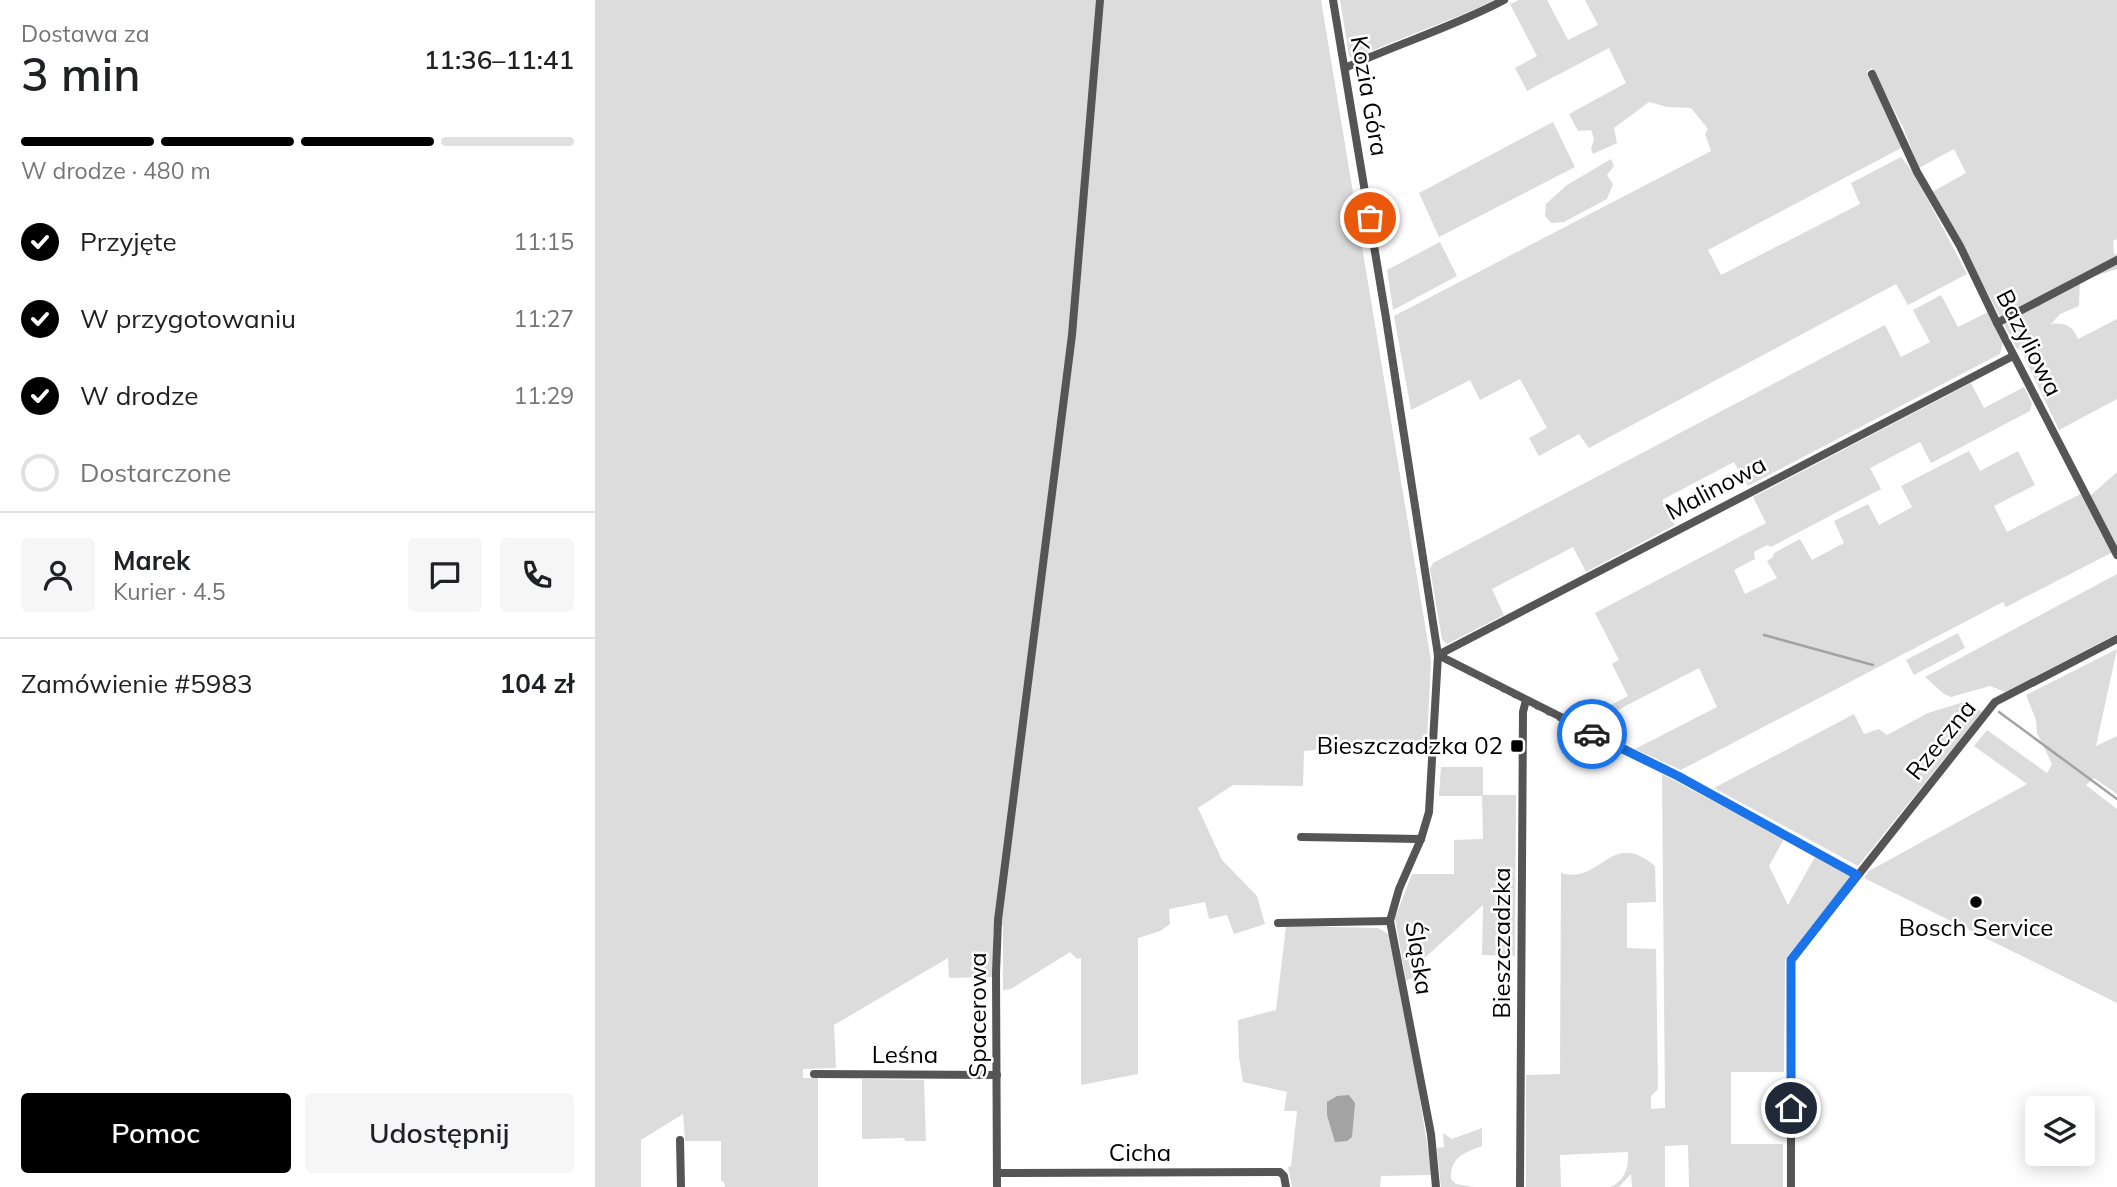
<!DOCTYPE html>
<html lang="pl">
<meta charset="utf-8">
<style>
:root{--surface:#fff;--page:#f6f6f6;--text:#202124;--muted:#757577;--line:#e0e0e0;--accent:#000}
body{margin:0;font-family:Mulish,sans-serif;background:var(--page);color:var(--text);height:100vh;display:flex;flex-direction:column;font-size:26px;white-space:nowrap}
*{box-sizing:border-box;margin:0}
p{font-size:23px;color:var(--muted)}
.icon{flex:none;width:38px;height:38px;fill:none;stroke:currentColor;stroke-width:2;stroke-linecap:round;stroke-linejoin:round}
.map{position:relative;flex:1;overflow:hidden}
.side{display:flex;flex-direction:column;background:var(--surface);width:595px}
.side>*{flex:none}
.buttons{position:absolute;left:1430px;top:1096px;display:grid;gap:14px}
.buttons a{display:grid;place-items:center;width:70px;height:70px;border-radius:7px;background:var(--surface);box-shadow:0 4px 18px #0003;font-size:35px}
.pin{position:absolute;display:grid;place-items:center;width:60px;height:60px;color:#fff;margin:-30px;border:4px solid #fff;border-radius:50%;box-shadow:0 2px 7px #0007}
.courier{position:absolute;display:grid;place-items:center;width:70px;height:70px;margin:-35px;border:5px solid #1a73e8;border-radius:50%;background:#fff;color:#222;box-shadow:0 2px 9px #0007}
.summary em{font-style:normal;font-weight:600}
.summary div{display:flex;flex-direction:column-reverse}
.summary{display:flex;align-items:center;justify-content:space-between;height:119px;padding:0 21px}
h1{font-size:46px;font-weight:600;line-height:52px}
.bar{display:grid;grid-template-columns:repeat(4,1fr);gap:10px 7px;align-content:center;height:84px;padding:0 21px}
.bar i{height:9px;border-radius:5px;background:var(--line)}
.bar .active{background:var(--accent)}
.bar p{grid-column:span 4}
.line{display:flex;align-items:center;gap:18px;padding:0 21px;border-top:2px solid var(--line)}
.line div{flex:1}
.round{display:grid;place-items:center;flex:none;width:74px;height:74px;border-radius:7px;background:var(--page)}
ol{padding:0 21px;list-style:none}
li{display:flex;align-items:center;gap:21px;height:77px}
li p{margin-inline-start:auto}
li .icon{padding:7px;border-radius:50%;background:var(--accent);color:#fff;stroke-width:4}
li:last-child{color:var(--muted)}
li i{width:38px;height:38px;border:4px solid var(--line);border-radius:50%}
.action{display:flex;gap:14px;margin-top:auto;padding:14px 21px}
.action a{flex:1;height:80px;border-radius:7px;background:var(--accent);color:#fff;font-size:28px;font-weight:600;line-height:80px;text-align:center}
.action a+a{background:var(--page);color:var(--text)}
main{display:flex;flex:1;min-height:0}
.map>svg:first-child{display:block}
.green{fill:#dcdcdc}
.water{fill:#a3a3a3}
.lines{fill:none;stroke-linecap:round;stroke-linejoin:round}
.stream{stroke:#a3a3a3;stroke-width:2.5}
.minor{stroke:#555;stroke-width:8}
.done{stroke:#595959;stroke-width:7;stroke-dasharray:0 12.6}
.route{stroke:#1a73e8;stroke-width:9}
.poi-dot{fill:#000;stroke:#fff;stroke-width:2.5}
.labels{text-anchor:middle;stroke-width:5;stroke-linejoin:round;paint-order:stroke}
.street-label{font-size:24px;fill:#000;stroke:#fff}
.poi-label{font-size:24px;fill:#000;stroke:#fff;text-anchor:end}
</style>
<main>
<section class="side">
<div class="summary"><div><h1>3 min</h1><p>Dostawa za</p></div><em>11:36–11:41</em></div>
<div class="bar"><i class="active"></i><i class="active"></i><i class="active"></i><i></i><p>W drodze · 480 m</p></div>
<ol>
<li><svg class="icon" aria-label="check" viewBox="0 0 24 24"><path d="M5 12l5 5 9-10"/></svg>Przyjęte<p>11:15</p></li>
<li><svg class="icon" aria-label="check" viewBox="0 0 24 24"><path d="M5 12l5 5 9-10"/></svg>W przygotowaniu<p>11:27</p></li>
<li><svg class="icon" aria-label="check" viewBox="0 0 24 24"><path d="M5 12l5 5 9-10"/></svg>W drodze<p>11:29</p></li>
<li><i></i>Dostarczone</li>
</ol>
<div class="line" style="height:126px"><a class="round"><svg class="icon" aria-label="person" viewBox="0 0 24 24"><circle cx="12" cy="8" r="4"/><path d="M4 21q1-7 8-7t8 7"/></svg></a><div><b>Marek</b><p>Kurier · 4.5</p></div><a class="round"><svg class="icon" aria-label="chat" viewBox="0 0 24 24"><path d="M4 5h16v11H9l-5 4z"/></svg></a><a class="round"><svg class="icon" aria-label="phone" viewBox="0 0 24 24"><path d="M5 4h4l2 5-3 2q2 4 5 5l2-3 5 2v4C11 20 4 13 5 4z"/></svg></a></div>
<div class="line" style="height:91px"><div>Zamówienie #5983</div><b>104 zł</b></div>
<div class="action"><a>Pomoc</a><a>Udostępnij</a></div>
</section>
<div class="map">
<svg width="1522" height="1187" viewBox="0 0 1522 1187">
<rect width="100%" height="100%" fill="#fff"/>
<g class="green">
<polygon points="0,0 726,0 836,661 832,740 709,751 708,786 638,785 603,808 627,860 662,896 670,924 639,934 632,915 614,919 610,902 574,909 575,924 565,931 543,938 543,1074 486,1085 486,958 482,959 475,952 416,989 408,990 408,925 398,931 398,977 354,978 353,958 239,1025 241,1068 208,1069 208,1078 223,1078 223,1187 130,1187 129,1182 126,1181 126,1141 90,1141 88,1114 46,1140 46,1187 0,1187"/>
<path d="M745 0H900C854 22 805 37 760 59L754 56Z"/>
<path d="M924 0H952L973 40 1003 25 990 0H1522V239L1518 241 1519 254H1522V269L1485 281 1484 306 1465 314 1456 324C1470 322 1478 326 1483 339L1522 319V399L1464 430 1425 348 1422 349 1364 239 1337 192 1371 173 1359 149 1324 168 1308 127 1277 68 1272 71 1308 147 1113 250 1126 275 1265 204 1256 183 1306 157 1320 175 1372 274 1313 305 1301 284 994 448 984 434 944 456 934 438 952 428 925 379 885 400 875 380 816 410 799 316 1116 151 1110 134 1113 129 1096 108 1072 107 1054 102 1019 128 1022 143 998 154 996 149 999 139 996 130 983 131 974 114 1031 83 1014 48 932 91 920 68 942 56 915 4Z"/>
<polygon points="958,122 980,167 844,237 824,193"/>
<polygon points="1016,159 1019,166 1012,175 1018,184 1012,199 969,222 956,223 950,216 951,204 972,185"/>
<polygon points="845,242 862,276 798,310 792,270"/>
<polygon points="1346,295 1363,327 1393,312 1408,342 1405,354 1153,486 1139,462 1067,500 1080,525 991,572 978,547 897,589 909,615 852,644 847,639 835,569 838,563 1290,325 1306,357 1335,342 1318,310"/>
<polygon points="1376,383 1389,408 1429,387 1437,403 1435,411 1336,463 1325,442 1275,468 1286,489 1176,547 1172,545 1159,552 1160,559 1139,570 1150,594 1182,578 1172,561 1178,557 1179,553 1205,539 1217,560 1249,543 1239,521 1273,504 1284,525 1317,507 1306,486 1374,451 1385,471 1423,451 1440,485 1399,506 1412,532 1487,493 1518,552 1411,607 1408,602 1086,770 1040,749 1122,707 1104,668 994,725 986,721 1033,696 1017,664 1024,660 1000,613 1171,523 1158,497"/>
<polygon points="1522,472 1522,548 1495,496"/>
<polygon points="1522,574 1522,634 1410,692 1395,686 1356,697 1349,694 1330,677"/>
<polygon points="1363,633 1370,648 1319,675 1311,660"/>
<polygon points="1522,649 1501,746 1522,736 1522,794 1499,778 1491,785 1522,809 1522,1003 1269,878 1274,871 1432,784 1379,746 1392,730 1452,773 1457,764 1442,733 1441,720 1431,695"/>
<polygon points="1372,701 1387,712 1263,866 1119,788 1259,714 1269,734 1284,729 1292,735 1333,713"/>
<polygon points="846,767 888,767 888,795 921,795 920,956 887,955 888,905 824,963 818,977 811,981 800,918 817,874 859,874 859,840 888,839 887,796 844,796"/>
<path d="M1067 774 1189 839 1174 866 1193 905 1220 857 1256 876 1190 960 1189 1072H1136V1144H1188V1187H1094L1093 1145 1070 1146V1187H1037L1036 1174 1024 1187H1015C1030 1181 1034 1167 1033 1152L965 1155 966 1187H931V1075L965 1074 966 873C1007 885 1015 828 1060 866L1061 902 1032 903V948L1061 949 1063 1089 1056 1096V1109L1070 1108Z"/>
<polygon points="691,926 783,928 795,935 817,1050 837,1175 786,1176 785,1187 697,1187 693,1167 696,1166 702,1111 689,1111 692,1092 648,1082 644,1057 643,1020 681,1010"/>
<polygon points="267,1079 329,1080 331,1141 310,1141 309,1138 267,1139"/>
<path d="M887 1128V1146C869 1153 855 1157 856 1179L861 1184 879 1187H846L842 1148 849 1147 848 1133 857 1139Z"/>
</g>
<polygon class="water" points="754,1095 760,1103 757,1137 752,1141 740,1142 732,1115 732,1102 742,1096"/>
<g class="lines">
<g class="stream">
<polyline points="1169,635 1278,665"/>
<polyline points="1404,712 1522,799"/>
</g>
<g class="minor">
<polyline points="738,0 791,318 843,655 834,812 826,839 804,889 795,921 836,1134 841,1187"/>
<path d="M750 68C802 44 858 27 909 0"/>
<polyline points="1277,74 1322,172 1365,246 1402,323 1522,555"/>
<polyline points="1402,323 1522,260"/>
<polyline points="843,655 1418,356"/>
<polyline points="843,655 1083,776 1262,875"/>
<polyline points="706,837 826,839"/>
<polyline points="683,923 795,921"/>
<polyline points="219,1074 402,1075"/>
<polyline points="85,1140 86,1187"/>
<polyline points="402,1173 685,1172 689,1176 691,1187"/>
<polyline points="402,1187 401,973 403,920 477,335 505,0"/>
<polyline points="925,1187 928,712 931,700"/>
<polyline points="1196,1187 1196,960 1400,702 1522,639"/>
</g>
</g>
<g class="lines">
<polyline class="done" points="775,218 843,655 997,734"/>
<polyline class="route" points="997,734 1083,776 1262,875 1196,960 1196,1108"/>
</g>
<g class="poi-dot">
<rect x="915" y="739" width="14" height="14" rx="3.5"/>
<circle cx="1381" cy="902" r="7"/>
</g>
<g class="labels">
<g class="street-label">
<text transform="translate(774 96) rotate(80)" y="8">Kozia Góra</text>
<text transform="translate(1434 343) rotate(63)" y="8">Bazyliowa</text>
<text transform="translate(1121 488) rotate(-28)" y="8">Malinowa</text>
<text transform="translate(1346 740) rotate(-51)" y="8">Rzeczna</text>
<text transform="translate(907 943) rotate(-90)" y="8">Bieszczadzka</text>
<text transform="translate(824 958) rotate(81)" y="8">Śląska</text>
<text transform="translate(383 1015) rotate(-90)" y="8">Spacerowa</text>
<text x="310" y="1063">Leśna</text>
<text x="545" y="1161">Cicha</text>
</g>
<g class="poi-label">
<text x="908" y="754">Bieszczadzka 02</text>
<text x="1381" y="936" text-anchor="middle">Bosch Service</text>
</g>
</g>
</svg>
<div class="buttons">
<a><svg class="icon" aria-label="layers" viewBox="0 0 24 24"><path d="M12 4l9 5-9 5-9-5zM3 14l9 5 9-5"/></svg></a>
</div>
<div class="pin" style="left:775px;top:218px;background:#ea580c"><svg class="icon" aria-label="bag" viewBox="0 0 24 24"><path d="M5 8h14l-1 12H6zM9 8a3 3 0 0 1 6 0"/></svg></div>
<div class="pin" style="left:1196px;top:1108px;background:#1f2937"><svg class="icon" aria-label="home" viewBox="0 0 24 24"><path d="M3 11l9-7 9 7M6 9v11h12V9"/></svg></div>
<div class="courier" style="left:997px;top:734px"><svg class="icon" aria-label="car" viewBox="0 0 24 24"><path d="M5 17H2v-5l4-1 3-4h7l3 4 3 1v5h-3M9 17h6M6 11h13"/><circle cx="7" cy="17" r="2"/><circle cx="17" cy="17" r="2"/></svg></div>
</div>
</main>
